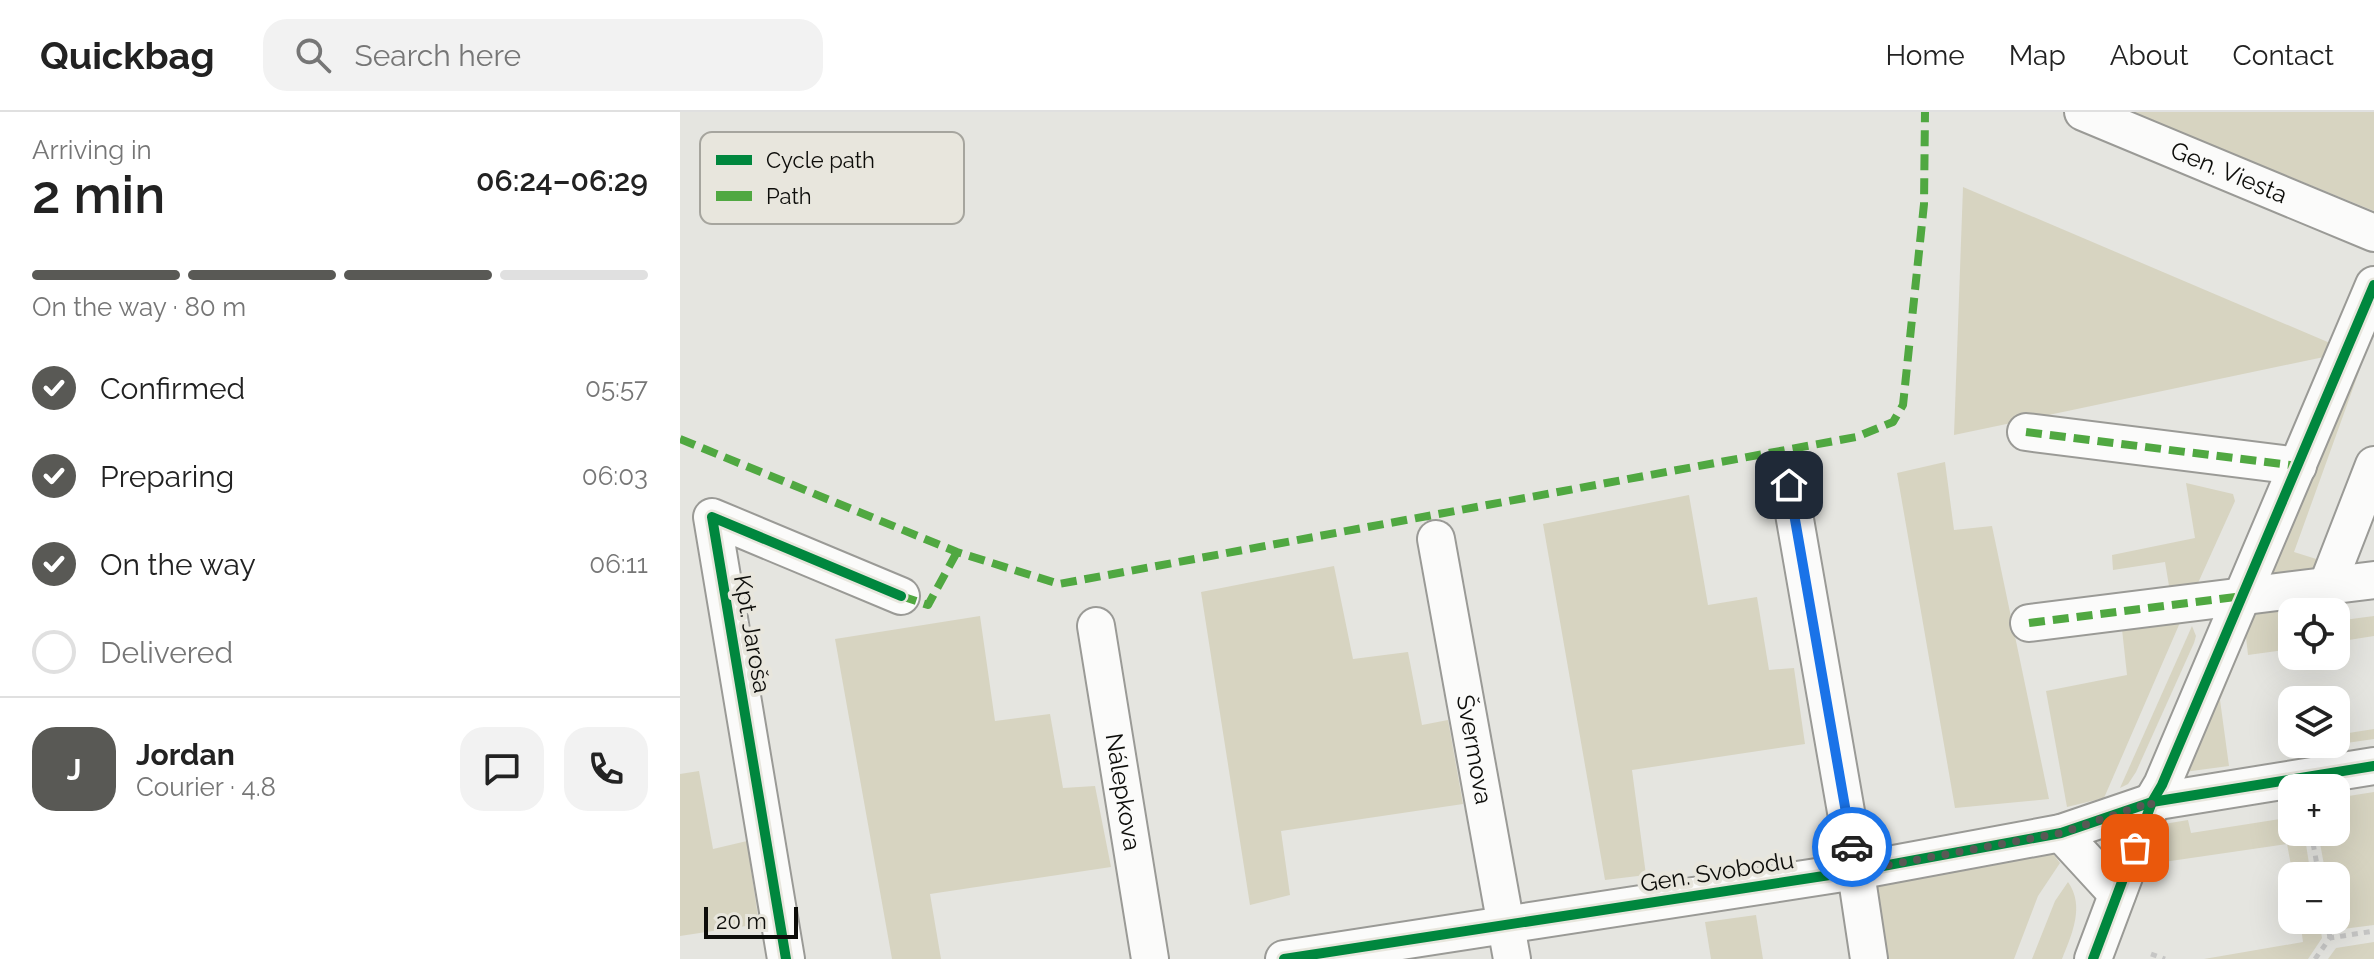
<!DOCTYPE html>
<meta charset="utf-8">
<style>
:root{--surface:#fff;--page:#f2f2f2;--text:#222;--muted:#767676;--line:#e0e0e0;--accent:#595955}
body{margin:0;font-family:Raleway,sans-serif;background:var(--page);color:var(--text);height:100vh;display:flex;flex-direction:column;font-size:30px;white-space:nowrap}
*{box-sizing:border-box;margin:0}
p{font-size:26px;color:var(--muted)}
.icon{flex:none;width:44px;height:44px;fill:none;stroke:currentColor;stroke-width:2;stroke-linecap:round;stroke-linejoin:round}
.map{position:relative;flex:1;overflow:hidden}
.panel{display:flex;flex-direction:column;background:var(--surface);width:680px}
.panel>*{flex:none}
.buttons{position:absolute;left:1598px;top:486px;display:grid;gap:16px}
.buttons a{display:grid;place-items:center;width:72px;height:72px;border-radius:16px;background:var(--surface);box-shadow:0 8px 32px #0002;font-size:40px}
.scale{position:absolute;left:24px;bottom:20px;width:94px;box-sizing:border-box;padding-left:8px;border:4px solid #0d0d0a;border-top:0;font-size:22px;line-height:28px;white-space:nowrap;color:#0d0d0a;-webkit-text-stroke:6px #e8e6dd;paint-order:stroke}
.pin{position:absolute;display:grid;place-items:center;width:68px;height:68px;color:#fff;margin:-34px;border-radius:16px;box-shadow:0 4px 12px #0006}
.courier{position:absolute;display:grid;place-items:center;width:80px;height:80px;margin:-40px;border:6px solid #1a73e8;border-radius:50%;background:#fff;color:#222;box-shadow:0 2px 10px #0007}
.headline em{font-style:normal;font-weight:600}
.headline div{display:flex;flex-direction:column-reverse}
.headline{display:flex;align-items:center;justify-content:space-between;height:136px;padding:0 32px}
h1{font-size:52px;font-weight:600;line-height:60px}
.bar{display:grid;grid-template-columns:repeat(4,1fr);gap:12px 8px;align-content:center;height:96px;padding:0 32px}
.bar i{height:10px;border-radius:6px;background:var(--line)}
.bar .on{background:var(--accent)}
.bar p{grid-column:span 4}
.line{display:flex;align-items:center;gap:20px;padding:0 32px;border-top:2px solid var(--line)}
.line div{flex:1}
.round{display:grid;place-items:center;flex:none;width:84px;height:84px;border-radius:24px;background:var(--page)}
ol{padding:0 32px;list-style:none}
li{display:flex;align-items:center;gap:24px;height:88px}
li p{margin-inline-start:auto}
li .icon{padding:8px;border-radius:50%;background:var(--accent);color:#fff;stroke-width:4}
li:last-child{color:var(--muted)}
li i{width:44px;height:44px;border:4px solid var(--line);border-radius:50%}
header{display:flex;align-items:center;gap:48px;box-sizing:border-box;height:112px;padding:0 40px;background:var(--surface);border-bottom:2px solid var(--line)}
header strong{font-size:38px}
nav{display:flex;gap:44px;margin-inline-start:auto;font-size:28px}
.search{width:560px;height:72px;background:var(--page);display:flex;align-items:center;gap:20px;box-sizing:border-box;padding:0 28px;border-radius:24px;color:var(--muted);font-size:30px}
main{display:flex;flex:1;min-height:0}
.map>svg:first-child{display:block}
.green{fill:#d7d4c1}
.lines{fill:none;stroke-linecap:round;stroke-linejoin:round}
.minor-casing{stroke:#9a9a96;stroke-width:40}
.path{stroke:#c6c6c5;stroke-width:5;stroke-dasharray:6 6;stroke-linecap:butt}
.minor{stroke:#fbfbfa;stroke-width:36}
.quiet{stroke:#50a841;stroke-width:8;stroke-dasharray:16 8;stroke-linecap:butt}
.cycleway-casing{stroke:#e8e6dd;stroke-width:15}
.cycleway{stroke:#00873e;stroke-width:10}
.done{stroke:#595955;stroke-width:8;stroke-dasharray:0 14.4}
.route{stroke:#1a73e8;stroke-width:10}
.labels{text-anchor:middle;stroke-width:8;stroke-linejoin:round;paint-order:stroke}
.street-label{font-size:24px;fill:#0d0d0a;stroke:#e8e6dd}
.key{fill:#e8e6dd;stroke:#a6a59e;stroke-width:2}
.key-label{font-size:22px;fill:#0d0d0a}
</style>
<header>
<strong>Quickbag</strong>
<div class="search"><svg class="icon" aria-label="search" viewBox="0 0 24 24"><circle cx="10" cy="10" r="6"/><path d="M15 15l6 6"/></svg>Search here</div>
<nav><a>Home</a><a>Map</a><a>About</a><a>Contact</a></nav>
</header>
<main>
<section class="panel">
<div class="headline"><div><h1>2 min</h1><p>Arriving in</p></div><em>06:24–06:29</em></div>
<div class="bar"><i class="on"></i><i class="on"></i><i class="on"></i><i></i><p>On the way · 80 m</p></div>
<ol>
<li><svg class="icon" aria-label="check" viewBox="0 0 24 24"><path d="M5 12l5 5 9-10"/></svg>Confirmed<p>05:57</p></li>
<li><svg class="icon" aria-label="check" viewBox="0 0 24 24"><path d="M5 12l5 5 9-10"/></svg>Preparing<p>06:03</p></li>
<li><svg class="icon" aria-label="check" viewBox="0 0 24 24"><path d="M5 12l5 5 9-10"/></svg>On the way<p>06:11</p></li>
<li><i></i>Delivered</li>
</ol>
<div class="line" style="height:144px"><b class="round" style="background:var(--accent);color:#fff">J</b><div><b>Jordan</b><p>Courier · 4.8</p></div><a class="round"><svg class="icon" aria-label="chat" viewBox="0 0 24 24"><path d="M4 5h16v11H9l-5 4z"/></svg></a><a class="round"><svg class="icon" aria-label="phone" viewBox="0 0 24 24"><path d="M5 4h4l2 5-3 2q2 4 5 5l2-3 5 2v4C11 20 4 13 5 4z"/></svg></a></div>
</section>
<div class="map">
<svg width="1694" height="847" viewBox="0 0 1694 847">
<rect width="100%" height="100%" fill="#e5e5e0"/>
<g class="green">
<polygon points="1451,0 1694,0 1694,99"/>
<polygon points="1283,75 1650,231 1644,245 1274,323"/>
<polygon points="1694,218 1614,440 1649,451 1644,466 1576,474"/>
<polygon points="1265,350 1274,418 1312,414 1369,687 1275,696 1217,361"/>
<polygon points="1506,371 1553,382 1555,389 1518,471 1489,474 1485,450 1433,458 1432,443 1515,426"/>
<polygon points="1009,383 1028,493 1077,485 1089,558 1114,556 1125,632 952,658 966,763 925,768 863,412"/>
<polygon points="654,454 673,547 728,540 742,613 768,608 783,692 601,719 610,783 570,793 521,480"/>
<polygon points="1614,494 1615,500 1612,500 1612,537 1568,543 1566,525 1540,588 1549,654 1504,660 1561,519 1567,522 1565,500"/>
<polygon points="300,504 315,609 370,602 383,676 415,674 431,755 250,782 261,847 212,847 155,527"/>
<polygon points="1694,504 1694,524 1656,530 1656,509"/>
<polygon points="1502,506 1424,686 1387,695 1366,579 1447,563 1441,508"/>
<polygon points="1512,514 1516,524 1514,531 1456,660 1448,672 1440,676"/>
<polygon points="1694,617 1694,627 1632,636 1632,632 1656,632 1656,623"/>
<polygon points="19,659 33,737 67,729 79,812 0,824 0,662"/>
<polygon points="1694,680 1694,813 1655,818 1653,808 1656,808 1656,764 1646,764 1638,720 1656,720 1656,686"/>
<polygon points="1612,705 1612,720 1624,720 1631,764 1613,764 1607,732 1470,752 1484,712 1508,708 1511,721"/>
<polygon points="1367,734 1380,751 1358,784 1334,847 1200,847 1187,768"/>
<path d="M1388 770C1405 794 1392 822 1382 847H1352L1375 789Z"/>
<polygon points="1076,803 1083,847 1031,847 1025,810"/>
<polygon points="1620,808 1639,808 1642,826 1628,847 1524,847 1623,830"/>
<polygon points="1694,830 1694,847 1648,847 1656,836"/>
</g>
<g class="lines">
<defs>
<g id="minor">
<path id="s1" d="M1403 0 1694 121"/>
<polyline points="1346,320 1618,354"/>
<polyline points="1109,373 1172,734 1189,847"/>
<path id="s2" d="M756 427 832 847"/>
<polyline points="1647,474 1694,353"/>
<polyline points="1349,511 1694,468"/>
<path id="s3" d="M416 514 470 847"/>
<polyline points="1381,721 1437,782"/>
<polyline points="106,847 32,405 221,484"/>
<polyline points="604,847 1176,759 1381,721 1472,690 1694,654"/>
<polyline points="1413,847 1472,690 1482,673 1694,173"/>
</g>
</defs>
<use href="#minor" class="minor-casing"/>
<g class="path">
<polyline points="1631,720 1639,764"/>
<polyline points="1608,784 1612,784"/>
<polyline points="1647,808 1650,826"/>
<polyline points="1471,842 1485,847"/>
<polyline points="1635,847 1650,826 1694,819"/>
</g>
<use href="#minor" class="minor"/>
<g class="quiet">
<polyline points="1346,320 1618,354"/>
<polyline points="0,327 277,440 379,472 1176,325 1213,310 1223,293 1244,92 1245,0"/>
<polyline points="221,484 248,493 277,440"/>
<polyline points="1349,511 1563,484"/>
</g>
<defs>
<g id="cycleway">
<polyline points="106,847 32,405 221,484"/>
<polyline points="604,847 1176,759 1381,721 1472,690 1694,654"/>
<polyline points="1413,847 1472,690 1482,673 1694,173"/>
</g>
</defs>
<use href="#cycleway" class="cycleway-casing"/>
<use href="#cycleway" class="cycleway"/>
</g>
<g class="lines">
<polyline class="done" points="1172,735 1176,759 1381,721 1472,690 1455,736"/>
<polyline class="route" points="1109,373 1172,735"/>
</g>
<g class="labels">
<g class="street-label">
<text dy="8" stroke="none"><textPath href="#s1" startOffset="158">Gen. Viesta</textPath></text>
<text transform="translate(72 522) rotate(80)" y="8">Kpt. Jaroša</text>
<text dy="8" stroke="none"><textPath href="#s2" startOffset="214">Švermova</textPath></text>
<text dy="8" stroke="none"><textPath href="#s3" startOffset="168">Nálepkova</textPath></text>
<text transform="translate(1037 760) rotate(-9)" y="8">Gen. Svobodu</text>
</g>
</g>
<rect x="20" y="20" width="264" height="92" rx="12" class="key"/>
<rect x="36" y="43" width="36" height="10" fill="#00873e"/>
<rect x="36" y="79" width="36" height="10" fill="#50a841"/>
<g class="key-label">
<text x="86" y="56">Cycle path</text>
<text x="86" y="92">Path</text>
</g>
</svg>
<div class="buttons">
<a><svg class="icon" aria-label="locate" viewBox="0 0 24 24"><circle cx="12" cy="12" r="6"/><path d="M12 2v4M12 18v4M2 12h4M18 12h4"/></svg></a>
<a><svg class="icon" aria-label="layers" viewBox="0 0 24 24"><path d="M12 4l9 5-9 5-9-5zM3 14l9 5 9-5"/></svg></a>
<a>+</a>
<a>−</a>
</div>
<div class="scale">20 m</div>
<div class="pin" style="left:1455px;top:736px;background:#ea580c"><svg class="icon" aria-label="bag" viewBox="0 0 24 24"><path d="M5 8h14l-1 12H6zM9 8a3 3 0 0 1 6 0"/></svg></div>
<div class="pin" style="left:1109px;top:373px;background:#1f2937"><svg class="icon" aria-label="home" viewBox="0 0 24 24"><path d="M3 11l9-7 9 7M6 9v11h12V9"/></svg></div>
<div class="courier" style="left:1172px;top:735px"><svg class="icon" aria-label="car" viewBox="0 0 24 24"><path d="M5 17H2v-5l4-1 3-4h7l3 4 3 1v5h-3M9 17h6M6 11h13"/><circle cx="7" cy="17" r="2"/><circle cx="17" cy="17" r="2"/></svg></div>
</div>
</main>
